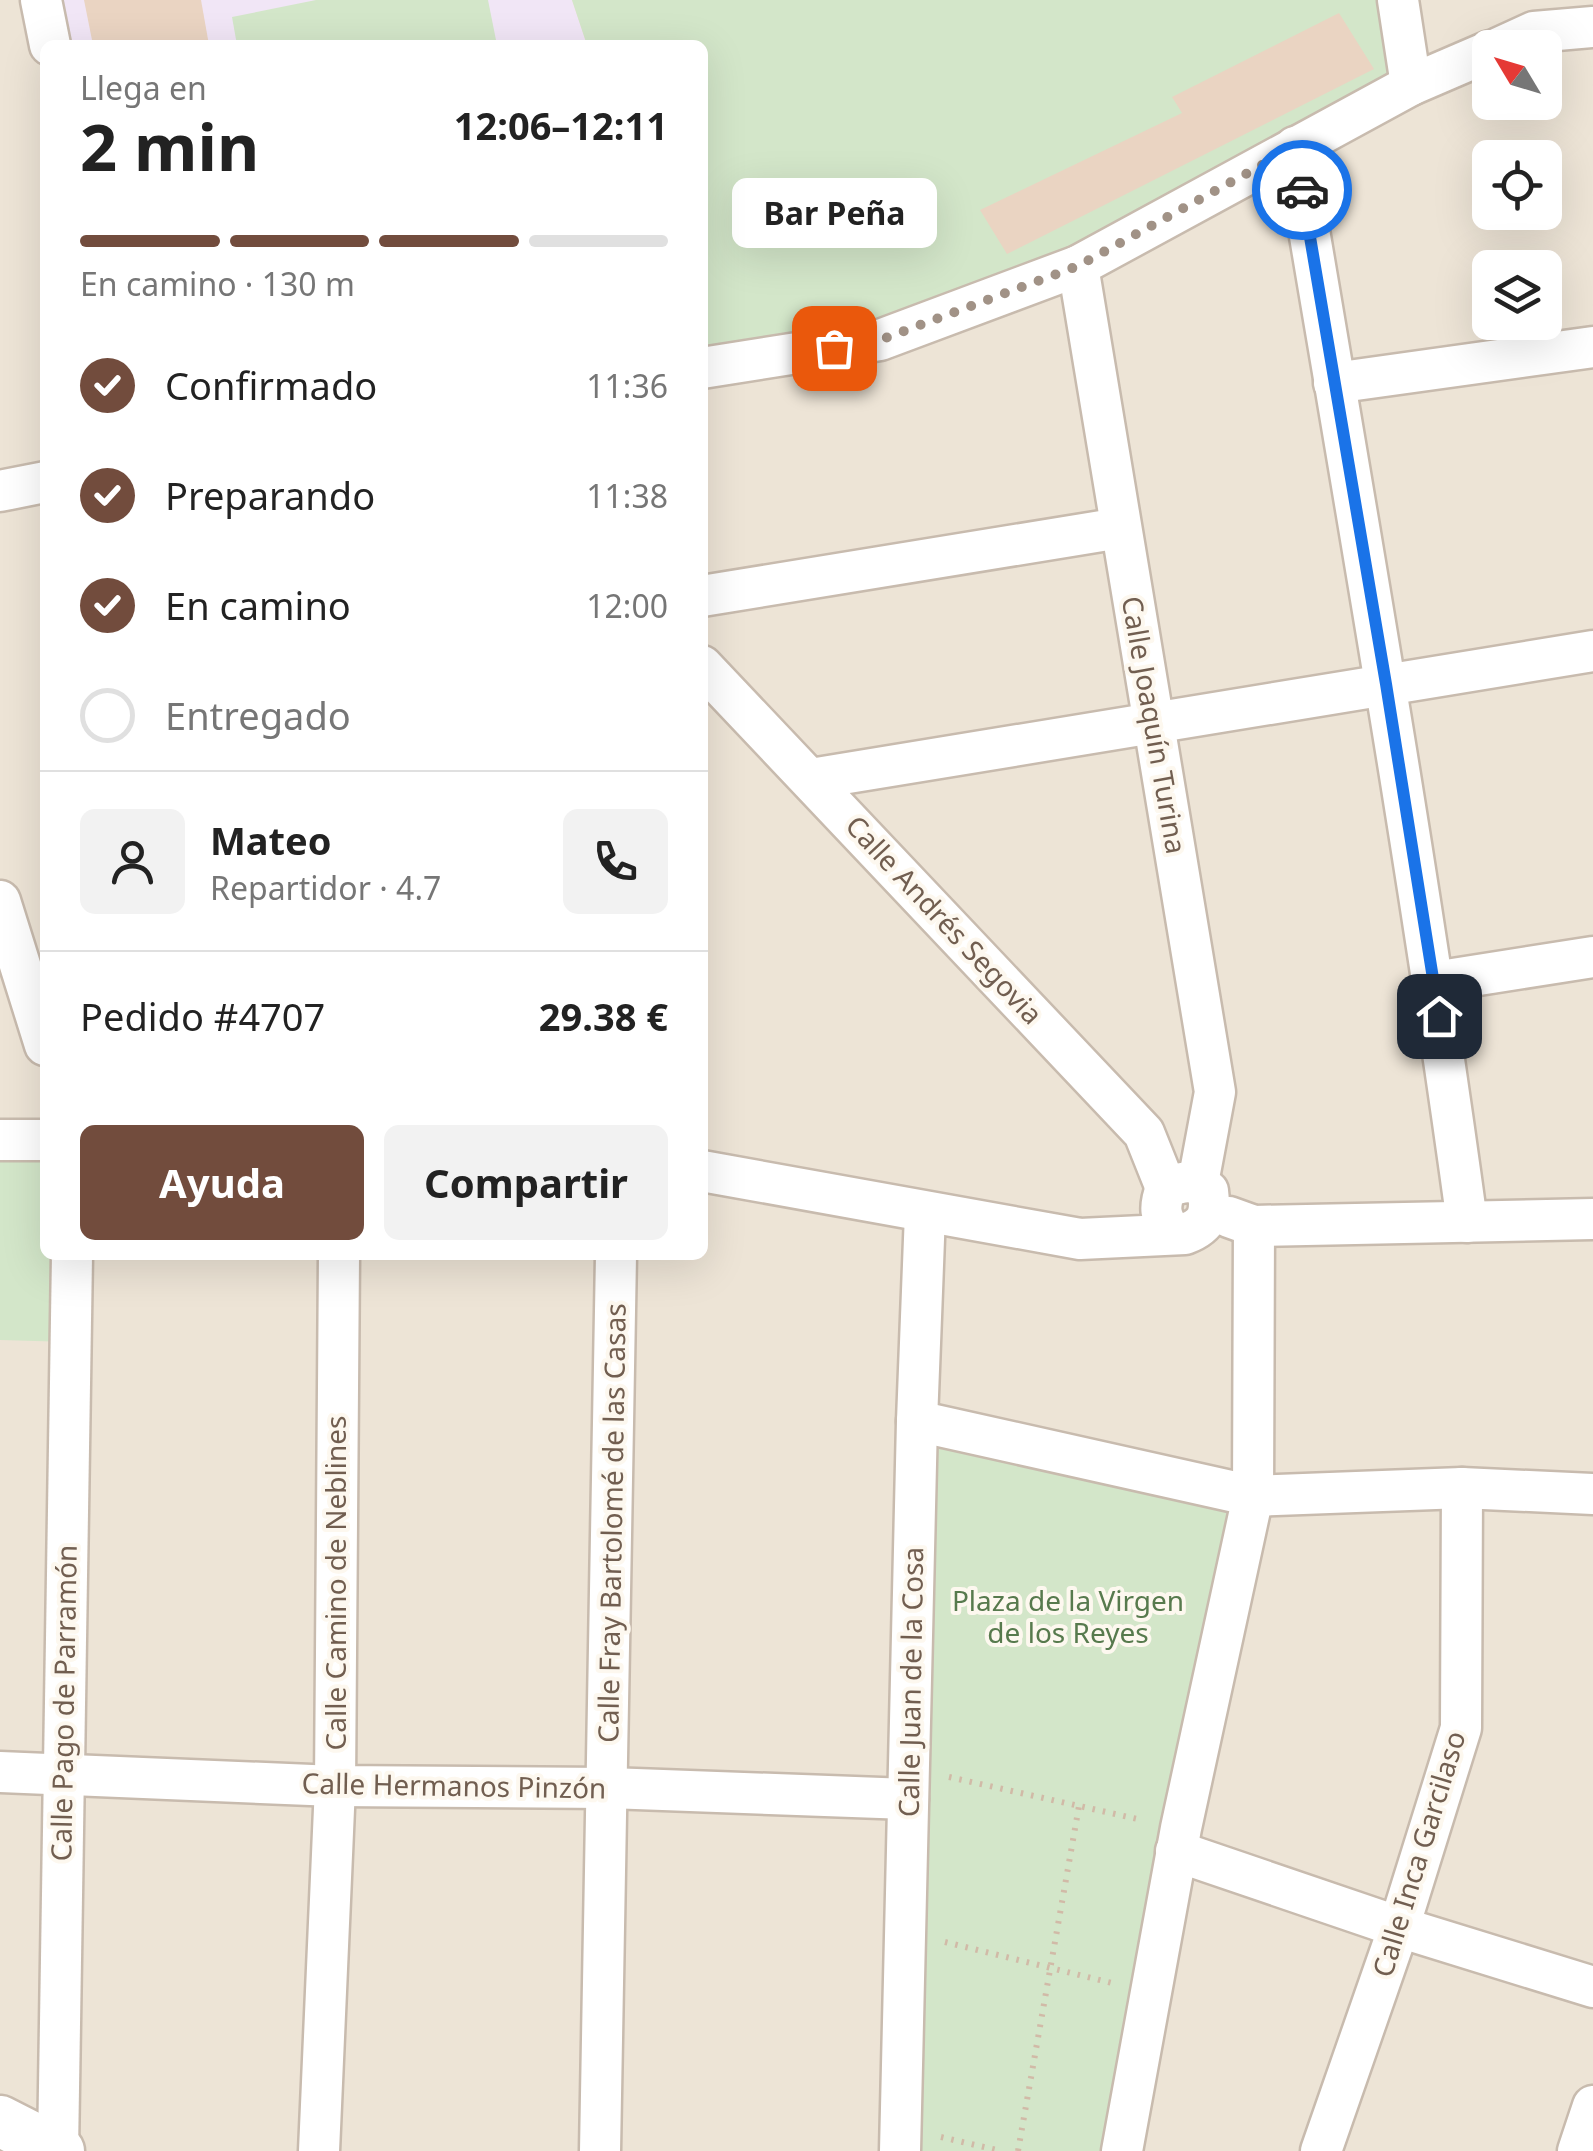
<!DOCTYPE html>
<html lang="es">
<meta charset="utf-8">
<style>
:root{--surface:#fff;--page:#f2f2f2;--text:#222;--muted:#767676;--line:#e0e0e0;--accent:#724c3d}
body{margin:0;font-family:"Noto Sans",sans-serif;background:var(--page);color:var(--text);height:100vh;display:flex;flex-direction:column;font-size:38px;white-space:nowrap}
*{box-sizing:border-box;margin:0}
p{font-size:32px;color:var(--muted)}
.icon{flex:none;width:55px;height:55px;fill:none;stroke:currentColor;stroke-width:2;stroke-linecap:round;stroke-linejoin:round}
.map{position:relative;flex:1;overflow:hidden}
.sheet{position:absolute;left:40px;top:40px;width:668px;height:1220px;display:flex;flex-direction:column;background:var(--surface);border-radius:15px;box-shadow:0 10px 40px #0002}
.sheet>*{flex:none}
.needle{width:65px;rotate:308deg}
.buttons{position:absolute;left:1472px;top:30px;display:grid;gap:20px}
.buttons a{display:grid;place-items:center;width:90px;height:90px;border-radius:15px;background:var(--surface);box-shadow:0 10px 40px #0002;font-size:50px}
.pin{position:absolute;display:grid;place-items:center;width:85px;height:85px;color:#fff;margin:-42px;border-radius:20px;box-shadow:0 5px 15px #0006}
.courier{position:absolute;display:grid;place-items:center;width:100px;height:100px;margin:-50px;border:8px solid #1a73e8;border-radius:50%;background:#fff;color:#222;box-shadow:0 2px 12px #0007}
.bubble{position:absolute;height:70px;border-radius:15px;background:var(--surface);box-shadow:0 10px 40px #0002;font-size:32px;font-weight:700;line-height:70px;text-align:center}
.overview em{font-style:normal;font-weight:700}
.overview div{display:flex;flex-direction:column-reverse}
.overview{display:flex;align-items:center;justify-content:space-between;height:170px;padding:0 40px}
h1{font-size:65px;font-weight:700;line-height:75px}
.bar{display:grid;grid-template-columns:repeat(4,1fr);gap:15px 10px;align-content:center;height:120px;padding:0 40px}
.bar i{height:12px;border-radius:8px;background:var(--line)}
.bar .current{background:var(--accent)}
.bar p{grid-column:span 4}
.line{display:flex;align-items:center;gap:25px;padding:0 40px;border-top:2px solid var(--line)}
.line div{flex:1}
.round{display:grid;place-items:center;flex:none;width:105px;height:105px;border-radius:15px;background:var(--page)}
ol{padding:0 40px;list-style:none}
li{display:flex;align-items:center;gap:30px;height:110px}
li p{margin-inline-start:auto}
li .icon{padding:10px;border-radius:50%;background:var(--accent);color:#fff;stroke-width:4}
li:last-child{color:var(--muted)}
li i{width:55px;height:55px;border:5px solid var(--line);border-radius:50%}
.button{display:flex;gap:20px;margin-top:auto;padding:20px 40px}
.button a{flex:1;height:115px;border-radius:15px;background:var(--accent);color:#fff;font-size:40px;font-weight:700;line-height:115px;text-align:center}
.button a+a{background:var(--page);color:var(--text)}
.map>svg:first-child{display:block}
.residential{fill:#ede4d6;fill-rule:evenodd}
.education{fill:#f1e6f6}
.green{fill:#d3e6c9}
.building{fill:#ead4c2}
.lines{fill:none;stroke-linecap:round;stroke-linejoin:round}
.minor-casing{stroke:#c8bbae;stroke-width:45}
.tertiary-casing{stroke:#c8bbae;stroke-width:55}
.path{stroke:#d1baa7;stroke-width:6;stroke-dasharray:2.5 8;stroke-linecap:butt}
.minor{stroke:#fff;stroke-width:40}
.tertiary{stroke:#fff;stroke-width:50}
.done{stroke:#a19286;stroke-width:10;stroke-dasharray:0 18}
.route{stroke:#1a73e8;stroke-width:12}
.labels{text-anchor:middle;stroke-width:8;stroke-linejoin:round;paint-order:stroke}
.street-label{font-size:28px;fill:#715e50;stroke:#fdf8ef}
.park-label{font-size:28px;fill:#577a4d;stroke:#fdf8ef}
</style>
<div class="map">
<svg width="1593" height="2151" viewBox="0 0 1593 2151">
<rect width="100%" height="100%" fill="#faf4e9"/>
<path class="residential" d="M0 0H1593V2151H0ZM45 45H702V1255H45ZM1490 48H1545V102H1490ZM1490 158H1545V212H1490ZM1490 268H1545V322H1490Z"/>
<polygon class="education" points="41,0 572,0 587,45 50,45"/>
<g class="green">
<polygon points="316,0 488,0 497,45 237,45 232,17"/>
<polygon points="572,0 1398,0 1411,85 1078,266 703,368 702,45 587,45"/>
<polygon points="0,1140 45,1140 45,1255 72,1255 70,1342 0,1340"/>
<polygon points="917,1421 1253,1496 1122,2151 900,2151"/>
</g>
<g class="building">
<polygon points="84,0 201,0 209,45 93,45"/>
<polygon points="1339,13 1374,69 1007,254 980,210 1182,113 1172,97"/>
</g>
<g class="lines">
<defs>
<g id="minor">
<polyline points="41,0 50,45"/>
<polyline points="1398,0 1411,85"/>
<polyline points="1499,48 1534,32 1593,27"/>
<path d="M1295 147C1355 505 1418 862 1467 1222"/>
<polyline points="1078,266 1215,1092 1198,1183"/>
<polyline points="702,368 880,340 1078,266 1411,85 1490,51"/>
<polyline points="1334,383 1593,347"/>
<polyline points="0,491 45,482"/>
<polyline points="702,596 1120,528"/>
<polyline points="702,666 1144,1133 1166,1188"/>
<polyline points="811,779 1593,651"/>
<polyline points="0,901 45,1045"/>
<polyline points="1434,982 1593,957"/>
<polyline points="0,1140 45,1140"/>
<path d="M702 1171 1080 1239 1185 1234C1208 1225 1211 1215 1208 1191 1193 1179 1184 1181 1166 1188 1159 1206 1159 1217 1172 1232"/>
<polyline points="1229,1217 1254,1226 1593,1219"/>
<polyline points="917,1421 1253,1496 1462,1488 1593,1494"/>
<polyline points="0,1772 335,1786 609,1788 908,1799"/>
<polyline points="1176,1851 1399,1927 1593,1987"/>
<polyline points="58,2151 72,1255"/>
<polyline points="319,2151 335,1786 339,1255"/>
<polyline points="600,2151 616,1255"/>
<polyline points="900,2151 917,1421 925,1213"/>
<polyline points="1122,2151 1181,1828 1253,1496 1254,1226"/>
<polyline points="1321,2151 1399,1927 1461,1728 1462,1488"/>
<polyline points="1578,2151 1593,2106"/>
</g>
<polyline id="tertiary" points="0,2121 59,2151"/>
</defs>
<use href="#minor" class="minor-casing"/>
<use href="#tertiary" class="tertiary-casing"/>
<g class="path">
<polyline points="949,1777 1142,1820"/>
<polyline points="945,1942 1112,1983"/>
<polyline points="941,2137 1001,2151"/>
<polyline points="1018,2151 1079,1806"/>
</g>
<use href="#minor" class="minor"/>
<use href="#tertiary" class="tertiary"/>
</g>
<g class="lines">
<polyline class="done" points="834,348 880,340 1078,266 1295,147 1302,190"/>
<polyline class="route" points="1302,190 1386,684 1439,1016"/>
</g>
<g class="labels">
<g class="street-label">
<text transform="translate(1154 725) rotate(80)" y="10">Calle Joaquín Turina</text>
<text transform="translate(944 920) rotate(47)" y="10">Calle Andrés Segovia</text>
<text transform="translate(612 1523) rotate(-89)" y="10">Calle Fray Bartolomé de las Casas</text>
<text transform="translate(336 1583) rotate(-90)" y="10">Calle Camino de Neblines</text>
<text transform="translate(911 1682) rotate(-89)" y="10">Calle Juan de la Cosa</text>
<text transform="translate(64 1703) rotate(-89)" y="10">Calle Pago de Parramón</text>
<text transform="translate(454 1786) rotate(1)" y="10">Calle Hermanos Pinzón</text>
<text transform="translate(1419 1854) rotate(-73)" y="10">Calle Inca Garcilaso</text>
</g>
<g class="park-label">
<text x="1068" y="1611">Plaza de la Virgen<tspan x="1068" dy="32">de los Reyes</tspan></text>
</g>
</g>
</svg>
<div class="buttons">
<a><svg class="needle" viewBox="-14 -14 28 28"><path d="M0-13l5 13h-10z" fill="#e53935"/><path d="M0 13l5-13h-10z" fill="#767676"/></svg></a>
<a><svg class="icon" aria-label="locate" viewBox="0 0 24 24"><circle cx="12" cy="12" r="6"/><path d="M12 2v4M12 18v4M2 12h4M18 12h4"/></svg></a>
<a><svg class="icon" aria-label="layers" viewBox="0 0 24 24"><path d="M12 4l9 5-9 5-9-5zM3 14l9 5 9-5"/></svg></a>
</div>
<div class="pin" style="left:834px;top:348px;background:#ea580c"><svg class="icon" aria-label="bag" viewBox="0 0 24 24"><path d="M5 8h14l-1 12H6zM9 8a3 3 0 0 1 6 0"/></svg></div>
<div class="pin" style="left:1439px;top:1016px;background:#1f2937"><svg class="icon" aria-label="home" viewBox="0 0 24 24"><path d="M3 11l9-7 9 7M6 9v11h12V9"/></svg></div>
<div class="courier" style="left:1302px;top:190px"><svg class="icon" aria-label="car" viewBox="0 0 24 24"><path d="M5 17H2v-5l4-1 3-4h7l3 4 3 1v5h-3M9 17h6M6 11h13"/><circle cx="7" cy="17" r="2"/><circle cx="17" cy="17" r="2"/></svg></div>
<div class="bubble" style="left:732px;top:178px;width:205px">Bar Peña</div>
<section class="sheet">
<div class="overview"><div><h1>2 min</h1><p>Llega en</p></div><em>12:06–12:11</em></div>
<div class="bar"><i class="current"></i><i class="current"></i><i class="current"></i><i></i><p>En camino · 130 m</p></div>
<ol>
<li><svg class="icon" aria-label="check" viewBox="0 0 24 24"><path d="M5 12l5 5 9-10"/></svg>Confirmado<p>11:36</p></li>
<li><svg class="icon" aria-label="check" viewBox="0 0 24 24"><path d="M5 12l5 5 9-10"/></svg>Preparando<p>11:38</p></li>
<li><svg class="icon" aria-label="check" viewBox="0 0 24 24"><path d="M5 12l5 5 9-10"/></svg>En camino<p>12:00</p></li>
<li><i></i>Entregado</li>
</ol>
<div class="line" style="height:180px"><a class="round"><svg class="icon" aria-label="person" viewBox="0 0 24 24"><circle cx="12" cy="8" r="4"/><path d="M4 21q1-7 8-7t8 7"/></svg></a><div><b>Mateo</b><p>Repartidor · 4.7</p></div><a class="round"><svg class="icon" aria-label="phone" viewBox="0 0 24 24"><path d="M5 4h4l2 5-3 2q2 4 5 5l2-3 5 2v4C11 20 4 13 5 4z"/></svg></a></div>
<div class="line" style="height:130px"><div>Pedido #4707</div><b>29.38 €</b></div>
<div class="button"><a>Ayuda</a><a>Compartir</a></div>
</section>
</div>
